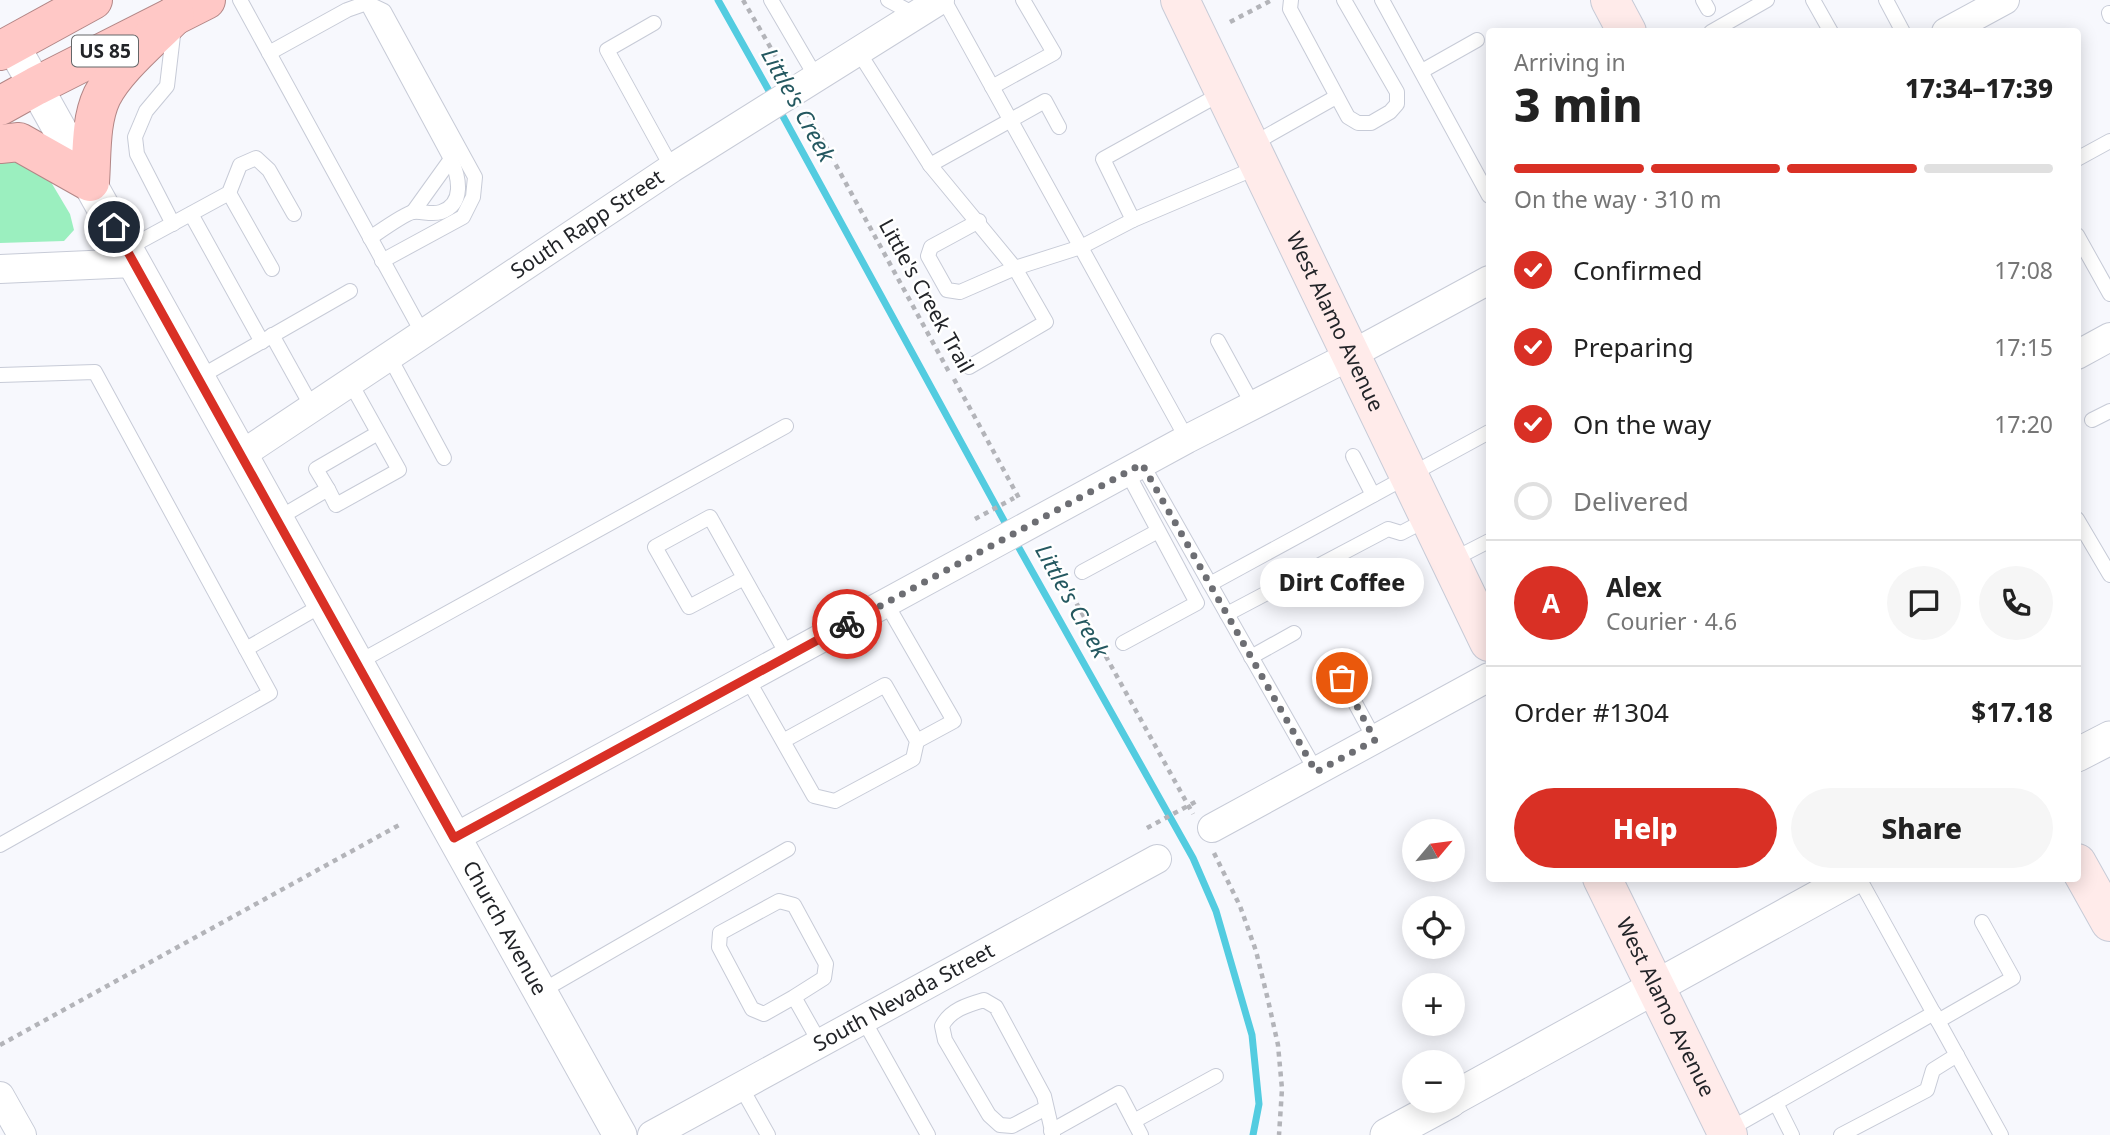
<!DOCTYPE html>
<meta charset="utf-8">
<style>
:root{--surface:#fff;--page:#f6f6f6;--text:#222;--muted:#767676;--line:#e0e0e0;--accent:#d93025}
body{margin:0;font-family:"Noto Sans",sans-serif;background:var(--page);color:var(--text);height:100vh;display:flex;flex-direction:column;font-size:26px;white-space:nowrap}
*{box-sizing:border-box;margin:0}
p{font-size:23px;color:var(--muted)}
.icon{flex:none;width:38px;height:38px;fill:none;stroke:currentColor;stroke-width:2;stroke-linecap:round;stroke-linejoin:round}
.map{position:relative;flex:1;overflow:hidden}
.panel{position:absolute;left:1486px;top:28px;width:595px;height:854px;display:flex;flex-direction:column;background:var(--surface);border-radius:7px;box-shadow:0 4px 18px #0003}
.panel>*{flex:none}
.needle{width:46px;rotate:61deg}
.controls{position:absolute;left:1402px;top:819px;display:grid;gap:14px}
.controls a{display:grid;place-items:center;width:63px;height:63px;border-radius:50%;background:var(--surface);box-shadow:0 4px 18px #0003;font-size:35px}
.pin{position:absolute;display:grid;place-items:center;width:60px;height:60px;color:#fff;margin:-30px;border:4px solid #fff;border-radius:50%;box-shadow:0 2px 7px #0007}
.courier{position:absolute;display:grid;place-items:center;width:70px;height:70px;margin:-35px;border:5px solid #d93025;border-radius:50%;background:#fff;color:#222;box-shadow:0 2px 9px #0007}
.bubble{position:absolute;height:49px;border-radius:24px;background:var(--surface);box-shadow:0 4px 18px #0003;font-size:23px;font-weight:800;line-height:49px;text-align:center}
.headline em{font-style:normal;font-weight:800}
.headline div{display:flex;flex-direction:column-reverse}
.headline{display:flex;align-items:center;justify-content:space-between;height:119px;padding:0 28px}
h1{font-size:46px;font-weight:800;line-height:52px}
.bar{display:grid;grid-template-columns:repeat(4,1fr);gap:10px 7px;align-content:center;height:84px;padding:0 28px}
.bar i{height:9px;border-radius:5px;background:var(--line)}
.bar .on{background:var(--accent)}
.bar p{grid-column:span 4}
.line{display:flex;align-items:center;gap:18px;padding:0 28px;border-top:2px solid var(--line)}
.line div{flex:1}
.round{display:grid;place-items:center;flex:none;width:74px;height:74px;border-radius:37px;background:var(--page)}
ol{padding:0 28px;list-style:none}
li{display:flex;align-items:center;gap:21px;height:77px}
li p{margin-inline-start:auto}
li .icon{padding:7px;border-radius:50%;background:var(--accent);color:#fff;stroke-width:4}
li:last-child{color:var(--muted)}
li i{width:38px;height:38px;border:4px solid var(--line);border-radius:50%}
.button{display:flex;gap:14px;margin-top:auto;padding:14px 28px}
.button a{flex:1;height:80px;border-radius:42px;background:var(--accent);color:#fff;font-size:28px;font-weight:800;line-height:80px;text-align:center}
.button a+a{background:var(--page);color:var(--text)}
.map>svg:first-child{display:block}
.green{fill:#9befbf}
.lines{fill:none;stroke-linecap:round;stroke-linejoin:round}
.stream{stroke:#53cce0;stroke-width:7}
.service-casing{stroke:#c7cbd7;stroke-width:16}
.minor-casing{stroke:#c7cbd7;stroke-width:30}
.tertiary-casing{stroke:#c7cbd7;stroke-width:35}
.secondary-casing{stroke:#c7cbd7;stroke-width:40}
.trunk-casing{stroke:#b28686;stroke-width:40}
.path{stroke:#b3b4b9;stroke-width:4.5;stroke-dasharray:5 5;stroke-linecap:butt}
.service{stroke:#fff;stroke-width:14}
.minor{stroke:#fff;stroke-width:28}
.tertiary{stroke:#fff;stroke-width:33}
.secondary{stroke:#ffebea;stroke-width:38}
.trunk{stroke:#ffc8c6;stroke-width:38}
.path-bridge{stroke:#b3b4b9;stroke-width:4.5;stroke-dasharray:5 5;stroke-linecap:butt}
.done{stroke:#6d6e73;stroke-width:7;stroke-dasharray:0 12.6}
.route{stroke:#d93025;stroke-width:9}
.labels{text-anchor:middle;stroke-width:5;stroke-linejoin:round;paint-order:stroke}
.shield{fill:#fff;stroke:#646668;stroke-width:2}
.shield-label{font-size:19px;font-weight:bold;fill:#222428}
.street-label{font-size:21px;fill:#222428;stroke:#fff}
.water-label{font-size:23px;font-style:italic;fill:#245860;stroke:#fff}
</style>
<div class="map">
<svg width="2110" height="1135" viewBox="0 0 2110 1135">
<rect width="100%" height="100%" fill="#f7f8fd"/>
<polygon class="green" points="0,155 45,172 70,214 74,230 64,241 0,243"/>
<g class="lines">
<g class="stream">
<polyline points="718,0 773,98"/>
<polyline points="779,109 1008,528"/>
<polyline points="1014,539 1193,858 1216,911 1252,1035 1259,1104 1253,1135"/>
</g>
<defs>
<g id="service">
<polyline points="240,0 423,334"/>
<polyline points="771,0 816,77"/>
<polyline points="888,0 916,15"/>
<polyline points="944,0 1187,439"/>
<polyline points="1291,0 1290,9 1348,117 1358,123 1371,123 1390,112 1397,104 1397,92 1344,0"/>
<polyline points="1382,0 1489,196"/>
<polyline points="1703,0 1708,9"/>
<polyline points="1813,0 1831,32"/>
<polyline points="1886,0 1903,32"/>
<path d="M367 3 451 159C459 177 465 204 441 212 432 215 422 211 413 212 404 214 379 232 370 238"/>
<polyline points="2109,13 2110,16"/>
<polyline points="654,23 607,50 672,168"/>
<polyline points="1711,32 1767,0"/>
<polyline points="858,51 930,165 1015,268 1046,322 969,367"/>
<polyline points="269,53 347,10 367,3 384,11 475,177 473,197 463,217 382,261"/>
<polyline points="1422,71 1477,40"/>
<polyline points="992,87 1054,53 1023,0"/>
<polyline points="1222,93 1103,159 1133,220 1258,167"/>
<polyline points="1251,145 1336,97"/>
<polyline points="2077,159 2110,141"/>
<polyline points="930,165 1045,101 1059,127"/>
<polyline points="229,193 272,269"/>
<polyline points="413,212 451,159"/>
<polyline points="191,214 262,342"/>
<polyline points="979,221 931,247 928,256 947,290 960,292 1015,268 1081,247 1133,220"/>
<polyline points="173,224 137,154 135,137 146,111 167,86 174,27"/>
<polyline points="2077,235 2110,294"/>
<polyline points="126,249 229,193 240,165 256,158 269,170 294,214"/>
<polyline points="272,335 312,407"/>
<polyline points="1218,341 1253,405"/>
<polyline points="389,356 444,458"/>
<polyline points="0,375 95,372 270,693 0,845"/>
<polyline points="198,378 350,291"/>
<polyline points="2092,420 2110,411"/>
<polyline points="1353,456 1373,495"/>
<polyline points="1142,464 1316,771"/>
<polyline points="328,489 316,469 378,433"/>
<polyline points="277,519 328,489 336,505 399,470 350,382"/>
<polyline points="2077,519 2110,575"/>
<polyline points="1450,561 1489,541"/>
<polyline points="1082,572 1158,531"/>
<polyline points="744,578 689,607 655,547 710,517 788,656"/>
<polyline points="1210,584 1489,432"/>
<polyline points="886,603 954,721 917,741"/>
<polyline points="1227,614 1388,529 1401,533 1428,519"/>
<polyline points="1123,643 1197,603 1127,472"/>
<polyline points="246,649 324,604"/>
<polyline points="1251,657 1294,633"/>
<polyline points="1332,660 1375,740"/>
<polyline points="357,663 786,426"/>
<polyline points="747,678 814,796 835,801 913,759 917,741 885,685 783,741"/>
<polyline points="1859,878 2001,1135"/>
<polyline points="540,992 788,849"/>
<polyline points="794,997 824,978 826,964 794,905 779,901 720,933 719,947 752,1009 764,1014 794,997 820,1043"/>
<polyline points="863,1019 928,1135"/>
<polyline points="1938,1021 2013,978 1982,922"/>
<polyline points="741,1087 768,1135"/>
<polyline points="1776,1103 1792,1135"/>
<path d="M1046 1108 1012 1126 1000 1125 989 1115 945 1040 942 1026C950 1010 967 1005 984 1000L996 1007 1044 1096 1053 1135"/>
<polyline points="1134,1121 1216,1076"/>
<polyline points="1728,1130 1934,1013"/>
<polyline points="1051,1131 1119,1093 1141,1135"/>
<polyline points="1841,1135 1927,1090 1933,1070 1957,1055"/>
</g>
<g id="minor">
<polyline points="1946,32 2005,0"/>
<polyline points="0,269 134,263"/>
<polyline points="2077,355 2110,337"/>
<path id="s1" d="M241 455 672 168 940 0"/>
<polyline points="1212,828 1489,677"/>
<polyline points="454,838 1187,439 1334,364 1489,280"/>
<polyline points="0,1096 22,1135"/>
<path id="s2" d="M652 1135 1157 859"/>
</g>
<g id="tertiary">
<path id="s3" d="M12 44 620 1135"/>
<polyline points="2077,755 2110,738"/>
<polyline points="1452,1099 1853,878"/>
<polyline points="1387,1135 1450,1101"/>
</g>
<g id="secondary">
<path id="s4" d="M1180 0 1489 642"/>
<polyline points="1610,0 1627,32"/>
<polyline points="2077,863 2110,922"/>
<path id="s5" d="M1602 878 1728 1135"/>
</g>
<g id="trunk">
<polyline points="0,51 93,0"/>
<polyline points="0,106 36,86 206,0"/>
<path d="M0 144 19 142 90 182C92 155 90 121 102 96 117 67 152 39 175 15"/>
</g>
</defs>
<use href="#service" class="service-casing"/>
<use href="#minor" class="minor-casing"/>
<use href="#tertiary" class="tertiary-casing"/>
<use href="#secondary" class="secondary-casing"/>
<use href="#trunk" class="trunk-casing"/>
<g class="path">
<polyline points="743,0 783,69"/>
<polyline points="1230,22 1272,0"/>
<polyline points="807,112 949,372"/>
<polyline points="954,379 1020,500"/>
<polyline points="975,519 1014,498"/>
<polyline points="1045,546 1063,578"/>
<polyline points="1067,586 1193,814"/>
<polyline points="1214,853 1240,906 1256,951 1268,1000 1278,1045 1282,1089 1279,1135"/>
<polyline points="0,1045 401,824"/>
</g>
<use href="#service" class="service"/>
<use href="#minor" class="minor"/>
<use href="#tertiary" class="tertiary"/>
<use href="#secondary" class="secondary"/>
<use href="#trunk" class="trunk"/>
<polyline class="path-bridge" points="1147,828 1197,801"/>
</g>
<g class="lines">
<polyline class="done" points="847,624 1142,464 1316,772 1375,740 1342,678"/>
<polyline class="route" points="114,227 454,838 847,624"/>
</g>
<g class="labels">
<rect class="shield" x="72" y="35.5" width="66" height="31" rx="5"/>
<g class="shield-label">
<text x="105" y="58">US 85</text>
</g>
<g class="street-label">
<text dy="7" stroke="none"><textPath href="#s1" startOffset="416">South Rapp Street</textPath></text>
<text transform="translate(926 296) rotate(61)" y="7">Little's Creek Trail</text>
<text dy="7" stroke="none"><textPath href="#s4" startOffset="357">West Alamo Avenue</textPath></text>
<text dy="7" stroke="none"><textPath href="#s3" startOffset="1012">Church Avenue</textPath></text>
<text dy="7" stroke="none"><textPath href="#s2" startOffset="287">South Nevada Street</textPath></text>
<text dy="7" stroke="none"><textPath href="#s5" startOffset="144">West Alamo Avenue</textPath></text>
</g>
<g class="water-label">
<text transform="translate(798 105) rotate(61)" y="8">Little's Creek</text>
<text transform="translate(1072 601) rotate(61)" y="8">Little's Creek</text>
</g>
</g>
</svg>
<div class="controls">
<a><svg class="needle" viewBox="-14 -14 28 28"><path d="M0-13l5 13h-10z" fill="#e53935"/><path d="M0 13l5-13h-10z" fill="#767676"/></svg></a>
<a><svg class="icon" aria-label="locate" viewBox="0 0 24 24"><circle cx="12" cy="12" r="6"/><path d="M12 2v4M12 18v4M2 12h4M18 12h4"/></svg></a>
<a>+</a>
<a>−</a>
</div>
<div class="pin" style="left:1342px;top:678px;background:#ea580c"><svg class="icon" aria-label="bag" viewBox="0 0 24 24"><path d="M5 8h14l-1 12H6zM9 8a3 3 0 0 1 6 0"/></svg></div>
<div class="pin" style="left:114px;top:227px;background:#1f2937"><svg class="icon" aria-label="home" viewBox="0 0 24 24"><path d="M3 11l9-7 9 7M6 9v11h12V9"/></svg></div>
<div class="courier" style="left:847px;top:624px"><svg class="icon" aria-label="bike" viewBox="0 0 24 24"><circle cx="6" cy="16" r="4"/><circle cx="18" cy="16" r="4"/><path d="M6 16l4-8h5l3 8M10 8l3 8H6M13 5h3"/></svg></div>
<div class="bubble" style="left:1260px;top:558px;width:164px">Dirt Coffee</div>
<section class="panel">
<div class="headline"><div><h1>3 min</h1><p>Arriving in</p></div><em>17:34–17:39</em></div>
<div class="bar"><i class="on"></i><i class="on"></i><i class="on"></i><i></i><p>On the way · 310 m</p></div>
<ol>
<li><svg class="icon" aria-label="check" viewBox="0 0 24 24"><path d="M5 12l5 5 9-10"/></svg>Confirmed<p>17:08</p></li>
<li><svg class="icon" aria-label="check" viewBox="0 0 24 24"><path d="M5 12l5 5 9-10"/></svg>Preparing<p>17:15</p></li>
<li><svg class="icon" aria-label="check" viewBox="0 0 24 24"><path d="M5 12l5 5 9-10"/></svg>On the way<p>17:20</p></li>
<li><i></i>Delivered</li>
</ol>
<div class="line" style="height:126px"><b class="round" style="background:var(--accent);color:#fff">A</b><div><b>Alex</b><p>Courier · 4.6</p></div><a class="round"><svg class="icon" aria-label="chat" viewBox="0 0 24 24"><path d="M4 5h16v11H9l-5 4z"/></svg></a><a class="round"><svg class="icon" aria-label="phone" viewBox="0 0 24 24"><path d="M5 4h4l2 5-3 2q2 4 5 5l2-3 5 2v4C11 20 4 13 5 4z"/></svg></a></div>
<div class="line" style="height:91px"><div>Order #1304</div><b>$17.18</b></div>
<div class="button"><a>Help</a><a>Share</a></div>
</section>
</div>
